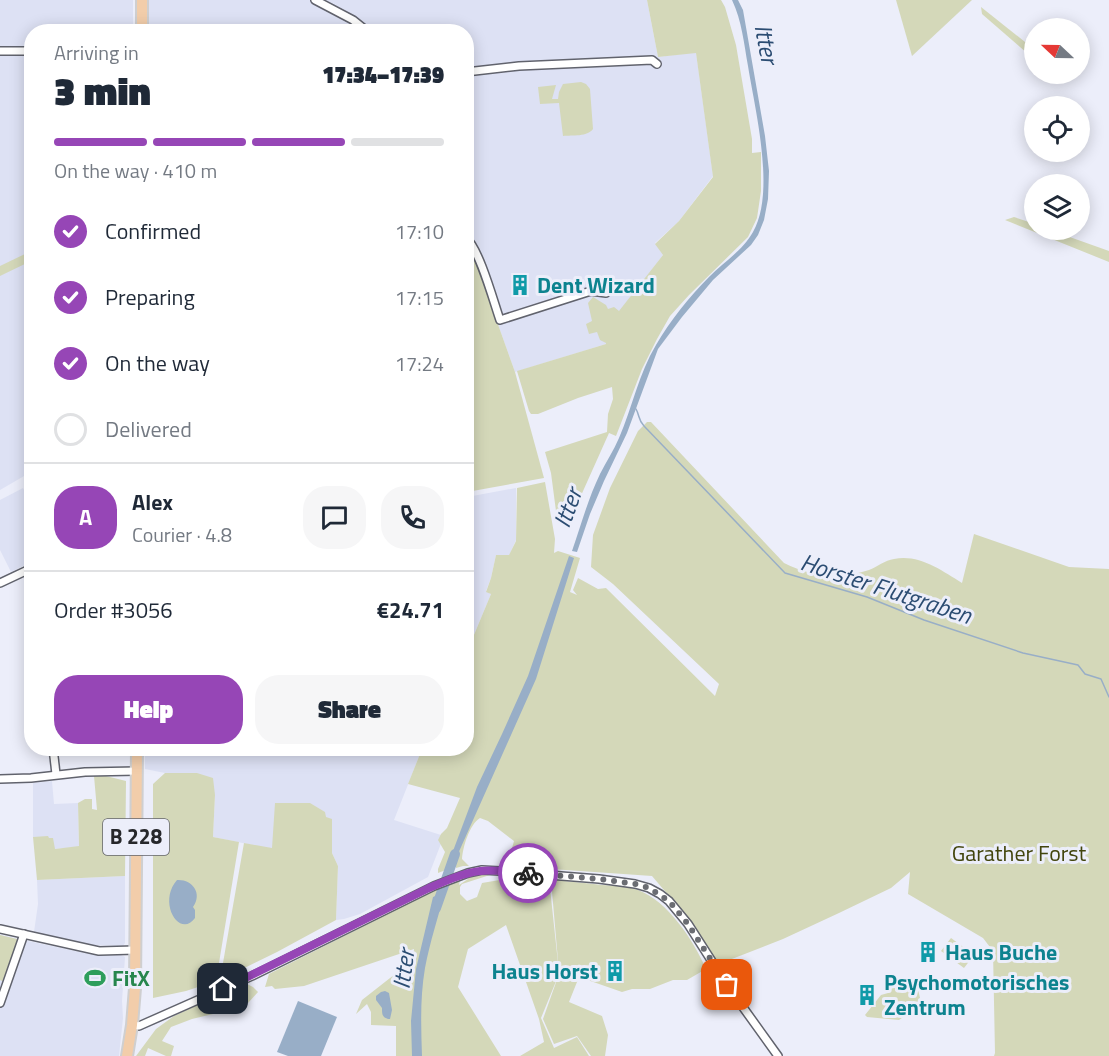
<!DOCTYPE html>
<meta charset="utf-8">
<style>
:root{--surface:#fff;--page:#f6f6f7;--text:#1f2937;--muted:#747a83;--line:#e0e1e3;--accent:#9646b6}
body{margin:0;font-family:"Titillium Web",sans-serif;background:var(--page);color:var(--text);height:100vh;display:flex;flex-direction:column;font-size:22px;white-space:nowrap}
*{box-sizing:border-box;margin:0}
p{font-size:20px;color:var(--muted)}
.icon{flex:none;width:33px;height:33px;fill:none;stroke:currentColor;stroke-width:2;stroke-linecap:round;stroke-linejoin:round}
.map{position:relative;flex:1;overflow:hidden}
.panel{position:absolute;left:24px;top:24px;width:450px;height:732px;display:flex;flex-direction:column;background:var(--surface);border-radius:24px;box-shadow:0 3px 15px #0003}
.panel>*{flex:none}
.needle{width:39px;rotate:292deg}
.tools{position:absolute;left:1024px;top:18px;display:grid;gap:12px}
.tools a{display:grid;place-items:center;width:66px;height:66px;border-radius:50%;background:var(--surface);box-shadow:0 3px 15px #0003;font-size:30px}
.pin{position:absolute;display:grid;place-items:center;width:51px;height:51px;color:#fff;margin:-26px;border-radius:12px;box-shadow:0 3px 9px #0006}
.courier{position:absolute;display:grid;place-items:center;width:60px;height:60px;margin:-30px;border:4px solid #9646b6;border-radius:50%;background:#fff;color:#222;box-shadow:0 2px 8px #0007}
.headline em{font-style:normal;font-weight:800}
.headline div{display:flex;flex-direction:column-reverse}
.headline{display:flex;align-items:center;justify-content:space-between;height:102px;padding:0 30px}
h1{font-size:39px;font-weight:800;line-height:45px}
.bar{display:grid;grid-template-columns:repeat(4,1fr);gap:9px 6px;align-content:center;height:72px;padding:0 30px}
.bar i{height:8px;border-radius:4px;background:var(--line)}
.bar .current{background:var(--accent)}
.bar p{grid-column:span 4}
.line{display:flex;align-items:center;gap:15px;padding:0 30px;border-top:2px solid var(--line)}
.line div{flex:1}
.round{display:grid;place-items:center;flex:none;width:63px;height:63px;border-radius:24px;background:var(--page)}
ol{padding:0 30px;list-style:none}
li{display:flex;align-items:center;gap:18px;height:66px}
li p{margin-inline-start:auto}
li .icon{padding:6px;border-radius:50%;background:var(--accent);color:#fff;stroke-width:4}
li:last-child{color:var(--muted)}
li i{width:33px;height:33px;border:3px solid var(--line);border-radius:50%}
.action{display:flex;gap:12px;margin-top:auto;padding:12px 30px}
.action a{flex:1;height:69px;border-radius:24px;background:var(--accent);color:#fff;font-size:24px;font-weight:800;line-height:69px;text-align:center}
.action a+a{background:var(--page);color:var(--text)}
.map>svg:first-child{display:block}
.built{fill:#dde1f4}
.green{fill:#d4d8b9}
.water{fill:#98aec7}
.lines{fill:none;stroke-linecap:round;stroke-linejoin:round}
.stream{stroke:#98aec7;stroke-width:1.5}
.river{stroke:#98aec7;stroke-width:10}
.minor-casing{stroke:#61636d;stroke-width:10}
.primary-casing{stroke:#cfcfd0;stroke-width:14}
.minor{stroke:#fff;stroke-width:7}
.primary{stroke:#f2cdaa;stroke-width:10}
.done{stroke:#6b6d73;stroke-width:6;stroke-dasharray:0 10.8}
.route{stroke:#9646b6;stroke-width:8}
.labels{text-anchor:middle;stroke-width:6;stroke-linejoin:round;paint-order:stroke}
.shield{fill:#eceefa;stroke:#616369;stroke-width:1.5}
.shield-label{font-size:21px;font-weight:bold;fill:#26272b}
.culture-label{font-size:22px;font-weight:bold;fill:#0d838f;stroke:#eceefa;text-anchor:start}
.park-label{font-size:22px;fill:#42450d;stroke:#eceefa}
.leisure-label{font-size:22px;font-weight:bold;fill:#27864d;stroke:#eceefa;text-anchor:start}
.water-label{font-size:24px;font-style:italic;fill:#2b4c72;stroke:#eceefa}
</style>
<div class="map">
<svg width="1109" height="1056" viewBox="0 0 1109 1056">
<rect width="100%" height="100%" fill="#eceefa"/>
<g class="built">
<polygon points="0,0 133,0 133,31 32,32 31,472 0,490"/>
<polygon points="149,0 647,0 658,57 696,52 713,176 679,221 655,243 663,255 620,311 616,317 606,344 515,372 475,260 467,248 466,32 148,32"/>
<polygon points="23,488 31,504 31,562 11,572 0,550 0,500"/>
<polygon points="516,488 516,540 509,556 496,555 491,578 486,591 491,594 471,642 467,641 467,497"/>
<polygon points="145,749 422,749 394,820 444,836 428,877 360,914 344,919 336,920 338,866 332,853 332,819 272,849 213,837 215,795 197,773 165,773 145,769"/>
<polygon points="52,781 54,804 78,803 79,847 54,849 33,837 33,783"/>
<polygon points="125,876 125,943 123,946 92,945 34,932 38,904 37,880"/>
<polygon points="0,935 89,954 121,955 125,957 122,1001 123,1018 119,1056 0,1056"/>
</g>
<g class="green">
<polygon points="647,0 721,0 725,7 736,45 752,139 752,153 761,152 761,191 757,218 748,237 689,295 670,316 657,339 642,369 616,436 609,433 575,509 556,511 551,473 545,452 607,432 608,414 613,399 612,387 578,398 538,414 531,414 529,411 517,371 606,344 606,343 600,340 597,332 589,334 586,324 592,321 588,303 593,297 606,305 608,309 614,307 619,311 663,255 655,244 679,221 713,177 696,53 658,57"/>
<polygon points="896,0 972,0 912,56"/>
<polygon points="981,7 1035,50 1035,60 982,14"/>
<path d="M581 82 586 84 590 89 593 129C587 137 573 135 563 136L559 103 540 104 538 87 556 85 552 99H558L559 92 563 84Z"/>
<polygon points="1014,217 1035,224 1035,230 1050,230 1109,251 1109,262 1005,220"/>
<polygon points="466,248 475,260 515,372 544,478 467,492"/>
<polygon points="27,253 31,261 0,276 0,266"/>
<path d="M647 422H651L784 563C812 577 839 580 869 570 877 567 885 560 894 559 919 554 941 570 962 583L974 534 1069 567 1109 569V1056H994L995 1053 993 951 983 938 908 894 910 872 891 888 839 913 783 939 719 964 692 923 652 876 507 866 514 841 488 821 480 818C469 825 463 847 462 859L469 866H463L456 868V866L438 873V869L445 852 438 840 441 834 447 828 460 798 408 784 422 749 466 748 467 641 471 642 491 594 486 592 491 578 496 555H509L516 541 517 488 545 482 555 539 554 553 558 551 580 558 570 592 577 595 573 590 578 578 598 589 606 588 715 696 719 684 613 584 591 567 593 535 610 488 638 431Z"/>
<polygon points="165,773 197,773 213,778 215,795 213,837 239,842 216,981 186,991 153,998 153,784"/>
<polygon points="94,776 106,776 126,781 125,876 37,880 33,837 48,836 49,838 53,838 55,849 79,846 78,803 85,799 92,799 92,809 97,810"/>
<polygon points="275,803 310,803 325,812 326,817 332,819 332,853 338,866 336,920 277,952 220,980 244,843 272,848"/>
<path d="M480 872 493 874 462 884 460 887V894L467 901 477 897 482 883 523 876 549 879 559 972 551 880C568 881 585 883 602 885 614 886 627 886 638 890 668 901 694 941 706 969L687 980H673L650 989H632L622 992 579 977 569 1002 602 1016 608 1035 605 1056H591L577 1036 554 1044 543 1019 559 974 541 1018 554 1048 577 1037 589 1056H520L544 1042 539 1019 506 925 468 949 458 987 501 1056H396V1026L371 1025V1012L367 1004 356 1014 362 1000 413 960 414 949 304 986 275 989 272 986 265 987 269 974 457 879 460 880 459 885 468 879 470 874Z"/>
<polygon points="0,935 17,939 18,942 5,980 2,981 0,980"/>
<polygon points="951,938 974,955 964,968 941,951"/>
<polygon points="902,980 917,985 920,998 918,1007 899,1020 867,1017 865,1015 881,995 888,993 894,985"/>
<polygon points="247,984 253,987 258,992 248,1003 236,1003 213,1014 192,1019 171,1027 162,1041 174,1046 171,1056 166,1056 148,1048 145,1056 136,1056 156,1029 174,1016 241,985"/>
</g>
<g class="water">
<path d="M732 0H738L743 10 765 136 769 171 768 199 764 220 758 235 751 245 713 280 682 317 658 349 627 433 604 481 590 514 577 552 572 551C581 525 588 499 600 474 606 462 614 450 619 438 632 408 639 373 656 345 670 321 689 297 709 277 724 262 743 250 753 232 776 192 755 110 748 66 744 44 742 21 732 0Z"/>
<polygon points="569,556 574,558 536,679 453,865 447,867 477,787 502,734 528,676"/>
<path d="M177 880C192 879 203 893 193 907L195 910V918C180 939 157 903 177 880Z"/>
<path d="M445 892C438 917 430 942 425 968 420 997 421 1027 422 1056H412L411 1021 416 969 433 897Z"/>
<path d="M385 991 389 993 392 1010 390 1019H388C382 1017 382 1014 382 1008L376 1000V996L381 992Z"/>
<polygon points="298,1001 337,1017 321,1056 288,1056 277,1052"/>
</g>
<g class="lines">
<path class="stream" d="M636 409C640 416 638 420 644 426L785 573 867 597 924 620 1023 653 1078 665 1085 674 1101 679 1109 697"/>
<polyline class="river" points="436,908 455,854"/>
<defs>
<g id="minor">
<polyline points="315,0 353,20 368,32"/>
<polyline points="0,51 32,51"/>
<polyline points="466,72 519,66 652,60 657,64"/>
<path d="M466 238C479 248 494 303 500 320L591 291 606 293"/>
<polyline points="0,583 32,568"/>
<polyline points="53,748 56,774"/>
<polyline points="0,779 31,778 85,772 137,771"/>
<polyline points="0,929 99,951 135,950"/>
<polyline points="0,1003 24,934"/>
<polyline points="132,1025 139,1026 148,1022 252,976 434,886 468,873 482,870 500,871 599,879 635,884 649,888 660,894 669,901 688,924 727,985 778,1056"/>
</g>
<g id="primary">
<polyline points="142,32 142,0"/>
<polyline points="127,1056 132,1025 135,988 137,748"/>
</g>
</defs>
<use href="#minor" class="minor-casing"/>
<use href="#primary" class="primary-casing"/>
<use href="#minor" class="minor"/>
<use href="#primary" class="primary"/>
</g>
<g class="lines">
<polyline class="done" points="528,873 600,879 635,884 649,888 669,901 688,924 727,985"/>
<path class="route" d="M223 989 429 888C445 881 463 873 480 871 495 869 512 873 528 873"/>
</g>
<defs>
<symbol id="building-bare" viewBox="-9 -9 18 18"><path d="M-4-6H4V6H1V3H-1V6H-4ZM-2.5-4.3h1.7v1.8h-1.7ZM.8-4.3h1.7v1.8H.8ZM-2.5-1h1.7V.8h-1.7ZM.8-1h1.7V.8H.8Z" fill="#0f9aa8" stroke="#eceefa" stroke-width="2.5" paint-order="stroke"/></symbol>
<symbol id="stadium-bare" viewBox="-9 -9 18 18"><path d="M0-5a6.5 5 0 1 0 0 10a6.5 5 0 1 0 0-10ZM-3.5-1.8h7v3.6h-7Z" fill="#2e9e5b" stroke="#eceefa" stroke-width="2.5" paint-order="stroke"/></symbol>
</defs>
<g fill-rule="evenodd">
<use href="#building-bare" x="505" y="270" width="30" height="30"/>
<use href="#building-bare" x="913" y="937" width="30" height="30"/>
<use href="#building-bare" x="600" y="956" width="30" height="30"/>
<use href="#stadium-bare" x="80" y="963" width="30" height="30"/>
<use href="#building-bare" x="852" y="980" width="30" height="30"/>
</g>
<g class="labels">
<rect class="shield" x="103" y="819" width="66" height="36" rx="4.5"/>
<g class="shield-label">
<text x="136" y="844">B 228</text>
</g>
<g class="culture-label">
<text x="537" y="293">Dent Wizard</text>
<text x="945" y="960">Haus Buche</text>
<text x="598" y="979" text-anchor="end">Haus Horst</text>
<text x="884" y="990">Psychomotorisches<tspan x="884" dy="25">Zentrum</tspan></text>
</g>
<g class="park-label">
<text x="1019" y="861">Garather Forst</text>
</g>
<g class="leisure-label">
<text x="112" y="986">FitX</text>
</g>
<g class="water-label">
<text transform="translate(766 44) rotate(79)" y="8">Itter</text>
<text transform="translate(568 508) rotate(-70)" y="8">Itter</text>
<text transform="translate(886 589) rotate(18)" y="8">Horster Flutgraben</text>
<text transform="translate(404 969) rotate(-82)" y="8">Itter</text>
</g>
</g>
</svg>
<div class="tools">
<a><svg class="needle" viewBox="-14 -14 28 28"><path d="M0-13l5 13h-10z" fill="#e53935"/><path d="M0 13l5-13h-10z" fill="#747a83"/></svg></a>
<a><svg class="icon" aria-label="locate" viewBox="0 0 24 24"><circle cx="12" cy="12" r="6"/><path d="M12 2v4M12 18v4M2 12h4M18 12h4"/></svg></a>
<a><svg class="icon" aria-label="layers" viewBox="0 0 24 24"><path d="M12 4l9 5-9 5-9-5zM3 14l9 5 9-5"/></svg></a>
</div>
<div class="pin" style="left:727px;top:985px;background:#ea580c"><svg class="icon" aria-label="bag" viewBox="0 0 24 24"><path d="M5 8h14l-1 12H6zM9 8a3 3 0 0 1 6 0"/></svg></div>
<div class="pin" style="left:223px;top:989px;background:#1f2937"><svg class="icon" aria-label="home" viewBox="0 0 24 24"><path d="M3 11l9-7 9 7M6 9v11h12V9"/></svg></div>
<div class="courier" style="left:528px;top:873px"><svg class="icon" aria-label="bike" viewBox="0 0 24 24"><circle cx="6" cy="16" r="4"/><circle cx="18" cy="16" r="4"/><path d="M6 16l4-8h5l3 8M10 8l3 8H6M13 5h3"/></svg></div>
<section class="panel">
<div class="headline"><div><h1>3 min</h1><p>Arriving in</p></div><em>17:34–17:39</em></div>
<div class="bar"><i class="current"></i><i class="current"></i><i class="current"></i><i></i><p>On the way · 410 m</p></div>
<ol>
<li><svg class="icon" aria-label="check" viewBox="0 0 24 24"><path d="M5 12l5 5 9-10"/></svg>Confirmed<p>17:10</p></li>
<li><svg class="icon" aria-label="check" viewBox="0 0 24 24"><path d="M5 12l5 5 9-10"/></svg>Preparing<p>17:15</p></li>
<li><svg class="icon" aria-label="check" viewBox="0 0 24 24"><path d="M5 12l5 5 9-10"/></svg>On the way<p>17:24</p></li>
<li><i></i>Delivered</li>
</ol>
<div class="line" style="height:108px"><b class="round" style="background:var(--accent);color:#fff">A</b><div><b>Alex</b><p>Courier · 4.8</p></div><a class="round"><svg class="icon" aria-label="chat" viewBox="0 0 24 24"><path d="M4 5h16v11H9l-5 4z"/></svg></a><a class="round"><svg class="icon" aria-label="phone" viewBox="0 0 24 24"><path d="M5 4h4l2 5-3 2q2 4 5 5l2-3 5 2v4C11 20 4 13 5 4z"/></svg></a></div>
<div class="line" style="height:78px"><div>Order #3056</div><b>€24.71</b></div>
<div class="action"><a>Help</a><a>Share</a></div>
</section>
</div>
